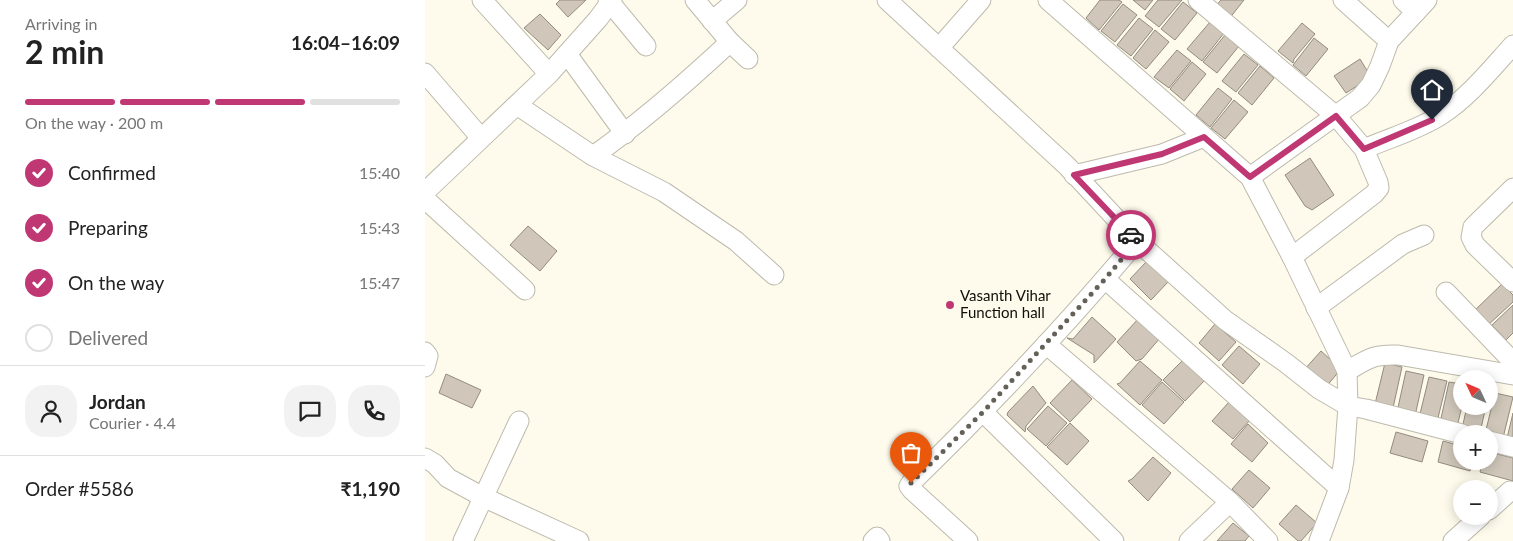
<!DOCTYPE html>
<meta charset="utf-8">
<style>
:root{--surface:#fff;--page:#f2f2f2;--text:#222;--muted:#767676;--line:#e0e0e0;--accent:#c03873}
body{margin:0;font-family:Lato,sans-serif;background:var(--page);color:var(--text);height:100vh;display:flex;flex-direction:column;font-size:19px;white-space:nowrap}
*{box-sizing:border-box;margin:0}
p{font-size:16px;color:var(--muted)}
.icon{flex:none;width:28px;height:28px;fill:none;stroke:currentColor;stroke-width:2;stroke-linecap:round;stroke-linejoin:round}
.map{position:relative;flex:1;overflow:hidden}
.panel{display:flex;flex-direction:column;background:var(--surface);width:425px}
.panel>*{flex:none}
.needle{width:32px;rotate:314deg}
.controls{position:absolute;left:1028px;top:370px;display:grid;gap:10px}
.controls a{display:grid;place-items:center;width:45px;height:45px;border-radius:50%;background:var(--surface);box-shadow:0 2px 12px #0003;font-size:25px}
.pin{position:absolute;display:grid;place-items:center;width:42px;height:42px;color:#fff;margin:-51px -21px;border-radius:50% 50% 50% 0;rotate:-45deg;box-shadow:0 0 5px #0007}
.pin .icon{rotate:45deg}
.courier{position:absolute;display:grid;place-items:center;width:50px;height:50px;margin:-25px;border:4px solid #c03873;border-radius:50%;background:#fff;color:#222;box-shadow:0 1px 6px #0007}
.summary em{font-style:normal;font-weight:700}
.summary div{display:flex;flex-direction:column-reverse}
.summary{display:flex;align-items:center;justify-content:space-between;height:85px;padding:0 25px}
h1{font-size:32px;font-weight:700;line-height:38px}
.bar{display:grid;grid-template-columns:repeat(4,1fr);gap:8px 5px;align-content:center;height:60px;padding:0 25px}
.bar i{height:6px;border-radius:4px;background:var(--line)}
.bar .on{background:var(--accent)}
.bar p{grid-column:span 4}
.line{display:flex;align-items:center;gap:12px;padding:0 25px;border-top:1px solid var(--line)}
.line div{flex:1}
.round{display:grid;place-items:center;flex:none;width:52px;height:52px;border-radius:20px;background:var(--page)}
ol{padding:0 25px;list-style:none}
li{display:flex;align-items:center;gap:15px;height:55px}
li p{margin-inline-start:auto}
li .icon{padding:5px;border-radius:50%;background:var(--accent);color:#fff;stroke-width:4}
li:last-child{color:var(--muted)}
li i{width:28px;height:28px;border:2px solid var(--line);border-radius:50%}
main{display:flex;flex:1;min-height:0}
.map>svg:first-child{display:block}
.building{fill:#d0c7ba;stroke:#938b7e}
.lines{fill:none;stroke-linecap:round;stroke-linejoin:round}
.street-casing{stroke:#bdbaac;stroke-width:21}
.street{stroke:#fff;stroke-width:19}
.done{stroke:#636158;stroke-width:5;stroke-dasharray:0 9}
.route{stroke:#c03873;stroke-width:6}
.poi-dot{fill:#c03873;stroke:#fefbec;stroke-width:2}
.labels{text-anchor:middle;stroke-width:4;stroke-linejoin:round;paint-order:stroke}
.poi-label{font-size:15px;fill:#0f0e09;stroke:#fefbec;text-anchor:start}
</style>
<main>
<section class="panel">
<div class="summary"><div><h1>2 min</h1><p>Arriving in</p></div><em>16:04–16:09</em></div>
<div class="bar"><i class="on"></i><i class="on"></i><i class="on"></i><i></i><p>On the way · 200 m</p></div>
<ol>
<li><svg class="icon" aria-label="check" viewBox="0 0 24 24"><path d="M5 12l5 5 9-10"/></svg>Confirmed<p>15:40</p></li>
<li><svg class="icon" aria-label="check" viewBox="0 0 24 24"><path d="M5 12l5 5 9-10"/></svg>Preparing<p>15:43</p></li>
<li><svg class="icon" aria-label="check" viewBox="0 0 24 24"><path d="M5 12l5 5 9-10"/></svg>On the way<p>15:47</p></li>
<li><i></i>Delivered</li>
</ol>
<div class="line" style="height:90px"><a class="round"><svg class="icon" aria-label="person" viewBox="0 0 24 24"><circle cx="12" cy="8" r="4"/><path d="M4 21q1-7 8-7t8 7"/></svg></a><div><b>Jordan</b><p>Courier · 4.4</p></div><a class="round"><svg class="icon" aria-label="chat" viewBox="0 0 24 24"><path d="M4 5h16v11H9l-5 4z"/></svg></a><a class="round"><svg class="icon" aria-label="phone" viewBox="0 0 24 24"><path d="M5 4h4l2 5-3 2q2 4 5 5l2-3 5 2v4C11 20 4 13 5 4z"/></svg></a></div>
<div class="line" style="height:65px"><div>Order #5586</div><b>₹1,190</b></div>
</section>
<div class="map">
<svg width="1088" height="541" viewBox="0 0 1088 541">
<rect width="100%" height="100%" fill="#fefbec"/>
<g class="building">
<polygon points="135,0 161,0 143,17 131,4"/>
<polygon points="675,0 694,0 697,2 674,30 661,18"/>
<polygon points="708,0 728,0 720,10"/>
<polygon points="733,0 757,0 734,27 720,16"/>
<polygon points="796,0 819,0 804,19 790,7"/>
<polygon points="758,2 772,13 750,40 736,29"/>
<polygon points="698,4 712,15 690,42 676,31"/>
<polygon points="115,14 136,35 123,50 99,28"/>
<polygon points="714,18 728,29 706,56 692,45"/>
<polygon points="785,22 799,33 777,61 762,49"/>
<polygon points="877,23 890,34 869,59 868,63 853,51"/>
<polygon points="730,30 744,42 721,69 708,58"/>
<polygon points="800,35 814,46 792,73 778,62"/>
<polygon points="889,38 903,49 881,76 868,65"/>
<polygon points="752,50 766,61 744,88 729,77"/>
<polygon points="819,54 833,65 811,92 797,81"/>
<polygon points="935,59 946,77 921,93 909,76"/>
<polygon points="767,62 781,74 759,101 745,89"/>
<polygon points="835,66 849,78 827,105 813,93"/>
<polygon points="793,88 807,99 785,127 771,115"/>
<polygon points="809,100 823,112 800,139 786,128"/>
<polygon points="885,158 909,195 887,210 880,206 860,175"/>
<polygon points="103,226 132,251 115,271 85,245"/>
<polygon points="722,261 743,282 726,300 705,279"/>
<polygon points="1077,284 1088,295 1088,302 1062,326 1048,312"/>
<polygon points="1088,305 1088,333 1081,340 1067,325"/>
<polygon points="667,317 691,339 669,363 669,355 642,338 648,339"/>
<polygon points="714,318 735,338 717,359 711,361 692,342"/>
<polygon points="790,324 811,342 794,361 774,343"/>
<polygon points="814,346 835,364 818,384 797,365"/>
<polygon points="896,351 916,369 900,388 879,370"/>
<polygon points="759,359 780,380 760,401 738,380"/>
<polygon points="715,361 737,380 715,405 692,384 695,383"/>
<polygon points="960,363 977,367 968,408 950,404"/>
<polygon points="981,371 999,375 990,416 972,412"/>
<polygon points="21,374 56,390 47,408 14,393"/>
<polygon points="1004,377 1022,381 1012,422 994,418"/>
<polygon points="647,380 667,399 645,422 625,403"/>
<polygon points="737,382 759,402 739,424 717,405"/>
<polygon points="1024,382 1036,384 1037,406 1032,427 1015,423"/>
<polygon points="608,386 621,403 601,426 600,432 582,415 583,412"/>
<polygon points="1070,393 1088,397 1078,438 1060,434"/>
<polygon points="804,402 825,420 808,439 787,421"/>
<polygon points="623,406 642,423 621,446 602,429"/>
<polygon points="1042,406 1061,406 1055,433 1037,429"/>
<polygon points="1088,413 1088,439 1082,438"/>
<polygon points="645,423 664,441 642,465 622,447"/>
<polygon points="823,424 843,443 827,462 806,444"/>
<polygon points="971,432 1003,441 997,462 965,453"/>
<polygon points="1018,441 1036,446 1036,461 1048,461 1045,471 1013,462"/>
<polygon points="1064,452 1088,458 1088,481 1055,472 1058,461 1064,461"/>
<polygon points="728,457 746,473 723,501 703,481 707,479"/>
<polygon points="824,470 845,488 828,508 807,489"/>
<polygon points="871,505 892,523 876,541 873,541 854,524"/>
<polygon points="808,523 824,536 820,541 792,541"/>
</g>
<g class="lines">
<defs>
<g id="street">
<polyline points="57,0 124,74"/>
<polyline points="183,0 221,46"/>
<polyline points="270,0 305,42"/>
<polyline points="462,0 642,166 712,241 800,320 861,363 894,389 923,406 941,409 1037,434"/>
<polyline points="623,0 825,177 867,257 922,371 923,406 919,460 914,488 894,541"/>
<polyline points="773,0 911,116 939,149 953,182 954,188 949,194 867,257"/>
<polyline points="918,0 964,41"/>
<polyline points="978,0 991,12"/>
<polyline points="287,21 312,0"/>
<polyline points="514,48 556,0"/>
<polyline points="142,54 200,134"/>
<polyline points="0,73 56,138"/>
<polyline points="92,105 168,156 239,192 311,241 349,275"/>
<path d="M939 149C964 138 993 130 1016 115 1044 97 1066 69 1088 45"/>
<path d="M168 156C217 122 261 83 305 42L323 59"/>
<polyline points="649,175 737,154 779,137"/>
<polyline points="825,177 935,98 946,85 955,66 964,41 1002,0"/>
<polyline points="1088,188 1048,227 1046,237 1050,245 1088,282"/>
<polyline points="0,192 124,74 173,19 187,0"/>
<polyline points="0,199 100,290"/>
<polyline points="680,279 914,488"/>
<polyline points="1021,292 1088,362"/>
<polyline points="891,308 978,244 999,235"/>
<polyline points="621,344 805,502 843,541"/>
<polyline points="0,352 3,356 0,367"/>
<path d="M922 371C943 359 948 354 973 355L1088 375"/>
<polyline points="558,412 689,541"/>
<polyline points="1064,441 1088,447"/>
<polyline points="0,458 10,464 23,478 58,497 154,541"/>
<polyline points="1064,510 1085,491"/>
<polyline points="38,541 94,421"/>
<polyline points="448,541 452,537 455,541"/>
<path d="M543 541 487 490 484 486 486 483C565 406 641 326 712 241"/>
<polyline points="764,541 805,502"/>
<polyline points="1028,541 1056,516"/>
</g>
</defs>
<use href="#street" class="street-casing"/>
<use href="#street" class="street"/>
</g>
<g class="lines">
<polyline class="done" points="486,483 558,412 680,279 712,241 706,235"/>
<polyline class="route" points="706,235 649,175 737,154 779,137 825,177 911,116 939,149 1007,120"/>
</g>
<circle class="poi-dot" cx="525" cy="305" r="5"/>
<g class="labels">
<g class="poi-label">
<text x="535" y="301">Vasanth Vihar<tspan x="535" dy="17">Function hall</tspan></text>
</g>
</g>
</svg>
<div class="controls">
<a><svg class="needle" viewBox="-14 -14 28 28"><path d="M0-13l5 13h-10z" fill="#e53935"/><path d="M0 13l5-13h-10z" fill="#767676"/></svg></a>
<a>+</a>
<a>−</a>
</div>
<div class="pin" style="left:486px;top:483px;background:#ea580c"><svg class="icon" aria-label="bag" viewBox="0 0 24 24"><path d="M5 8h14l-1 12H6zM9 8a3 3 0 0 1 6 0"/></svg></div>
<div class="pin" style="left:1007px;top:120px;background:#1f2937"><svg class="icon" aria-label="home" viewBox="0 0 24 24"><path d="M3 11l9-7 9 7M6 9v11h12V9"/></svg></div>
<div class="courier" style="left:706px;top:235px"><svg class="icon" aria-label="car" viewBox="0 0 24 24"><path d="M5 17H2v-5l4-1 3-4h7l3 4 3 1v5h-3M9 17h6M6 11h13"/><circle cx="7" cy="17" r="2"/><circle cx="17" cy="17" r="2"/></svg></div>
</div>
</main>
